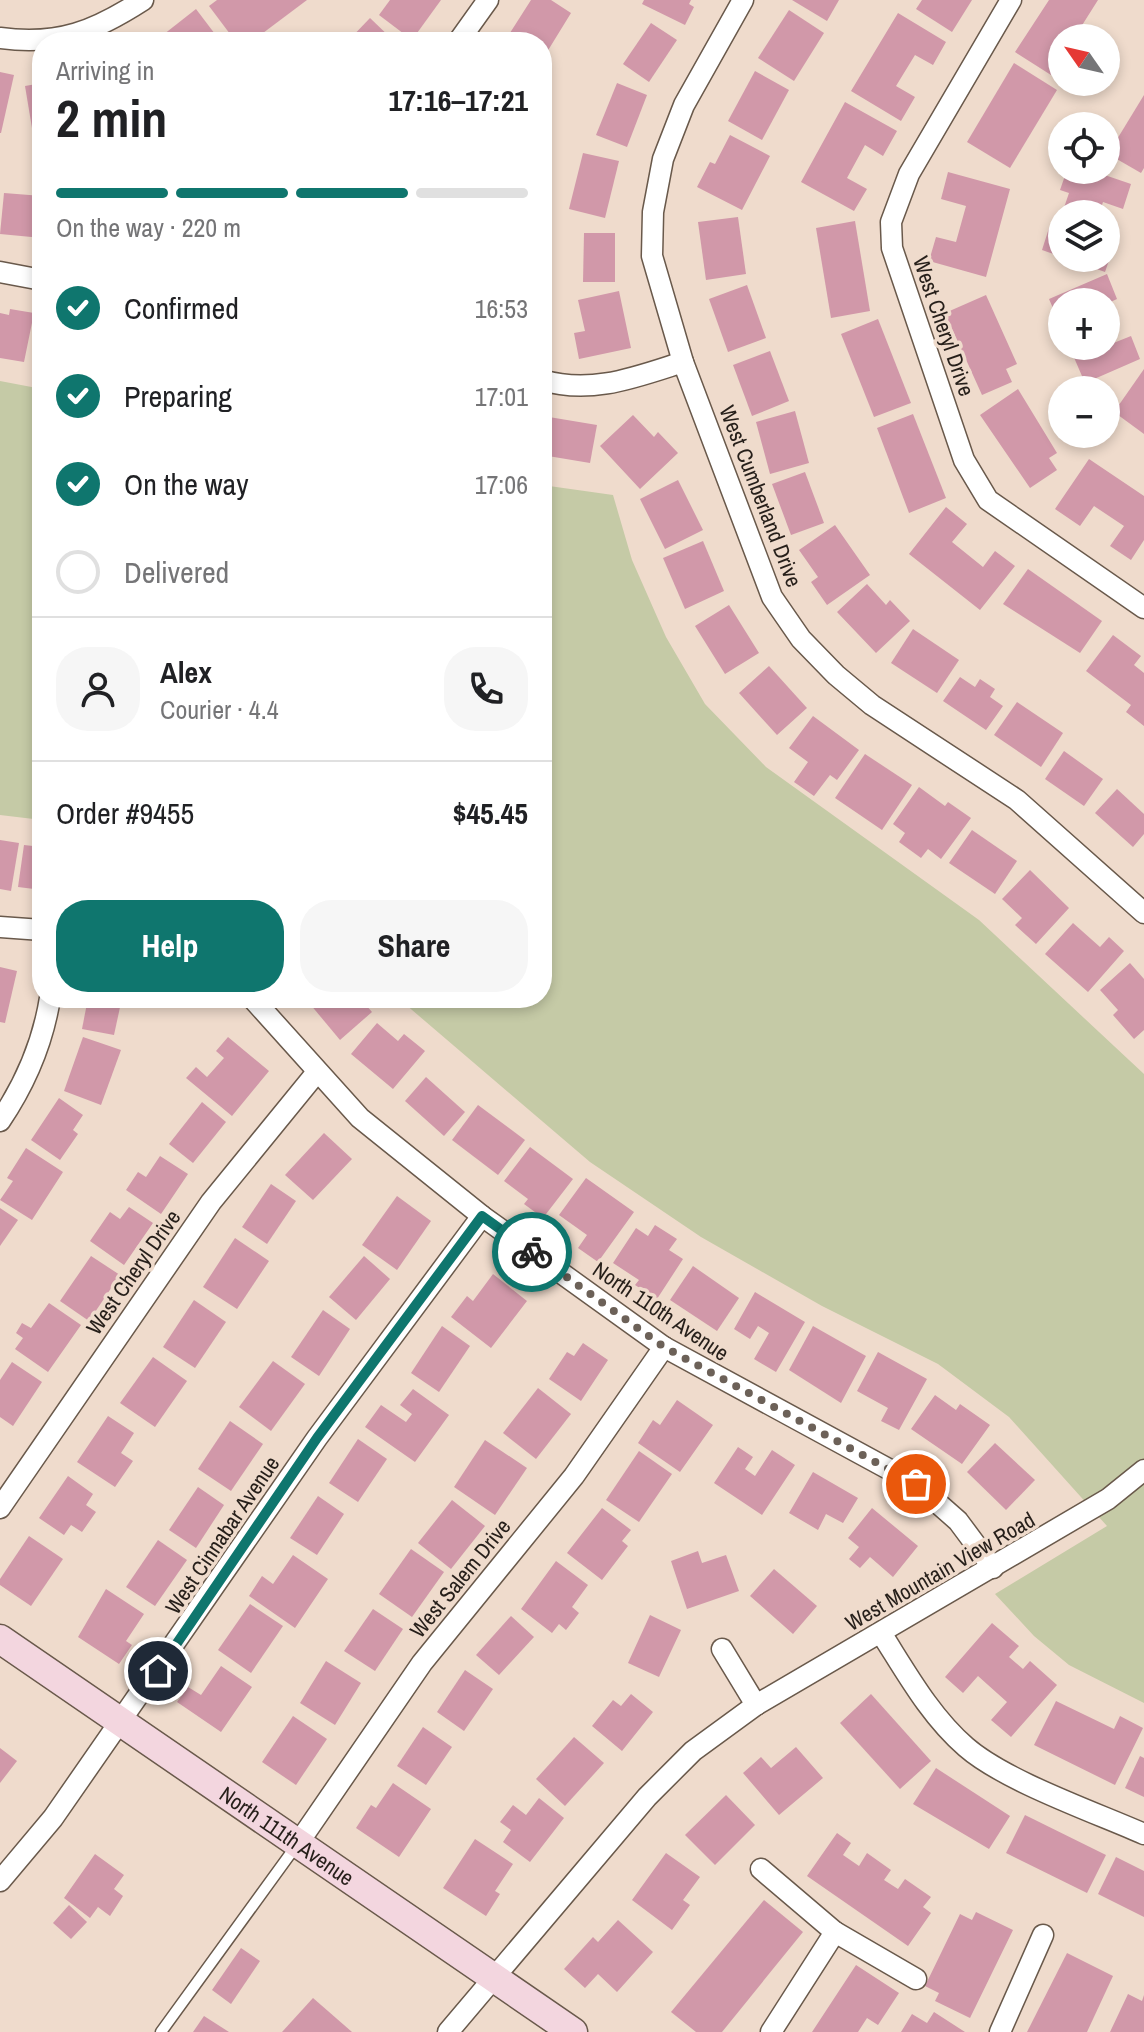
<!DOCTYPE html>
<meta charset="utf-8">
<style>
:root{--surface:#fff;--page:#f6f6f6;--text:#202124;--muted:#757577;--line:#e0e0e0;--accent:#0f766e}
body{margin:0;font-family:"Archivo Narrow",sans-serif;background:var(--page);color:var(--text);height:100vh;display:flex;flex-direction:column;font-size:30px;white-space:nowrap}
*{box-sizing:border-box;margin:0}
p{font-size:26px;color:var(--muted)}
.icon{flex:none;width:44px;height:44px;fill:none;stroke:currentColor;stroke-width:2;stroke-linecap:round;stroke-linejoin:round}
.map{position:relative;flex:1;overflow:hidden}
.side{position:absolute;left:32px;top:32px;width:520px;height:976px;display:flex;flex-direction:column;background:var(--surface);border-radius:32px;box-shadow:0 4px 12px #0003}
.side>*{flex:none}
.needle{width:52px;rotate:304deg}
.buttons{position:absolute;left:1048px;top:24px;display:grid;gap:16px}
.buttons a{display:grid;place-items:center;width:72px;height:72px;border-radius:50%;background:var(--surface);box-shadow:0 4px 12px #0003;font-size:40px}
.pin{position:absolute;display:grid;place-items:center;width:68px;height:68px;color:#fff;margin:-34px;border:4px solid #fff;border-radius:50%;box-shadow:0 2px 8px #0007}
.courier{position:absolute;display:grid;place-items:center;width:80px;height:80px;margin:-40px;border:6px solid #0f766e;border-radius:50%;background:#fff;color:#222;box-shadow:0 2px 10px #0007}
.summary em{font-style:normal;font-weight:700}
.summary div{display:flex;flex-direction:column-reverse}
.summary{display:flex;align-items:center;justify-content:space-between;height:136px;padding:0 24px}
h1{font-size:52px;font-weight:700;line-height:60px}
.bar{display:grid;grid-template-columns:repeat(4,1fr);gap:12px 8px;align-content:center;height:96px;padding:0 24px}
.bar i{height:10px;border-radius:6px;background:var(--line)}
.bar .on{background:var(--accent)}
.bar p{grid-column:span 4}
.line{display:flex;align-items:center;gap:20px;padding:0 24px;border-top:2px solid var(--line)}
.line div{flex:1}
.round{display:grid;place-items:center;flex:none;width:84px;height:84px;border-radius:32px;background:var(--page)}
ol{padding:0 24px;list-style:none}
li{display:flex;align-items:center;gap:24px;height:88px}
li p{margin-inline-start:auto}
li .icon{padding:8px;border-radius:50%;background:var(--accent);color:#fff;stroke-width:4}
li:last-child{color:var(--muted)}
li i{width:44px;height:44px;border:4px solid var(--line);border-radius:50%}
.cta{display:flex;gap:16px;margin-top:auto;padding:16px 24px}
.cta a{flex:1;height:92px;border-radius:32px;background:var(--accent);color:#fff;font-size:32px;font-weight:700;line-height:92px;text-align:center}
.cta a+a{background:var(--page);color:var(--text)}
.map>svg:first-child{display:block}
.green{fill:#c5caa6}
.building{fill:#d198a9}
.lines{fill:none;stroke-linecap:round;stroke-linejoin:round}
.lane-casing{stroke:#69594b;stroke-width:13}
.street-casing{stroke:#69594b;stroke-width:23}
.secondary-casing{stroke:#69594b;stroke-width:31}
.lane{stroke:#fff;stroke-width:10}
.street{stroke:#fff;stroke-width:20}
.secondary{stroke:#f3d6df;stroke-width:28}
.done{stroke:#6c6158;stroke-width:8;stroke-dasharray:0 14.4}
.route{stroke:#0f766e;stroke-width:10}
.labels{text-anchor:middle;stroke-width:7;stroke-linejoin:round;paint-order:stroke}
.street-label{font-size:22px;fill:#261f1a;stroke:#efdbcc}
</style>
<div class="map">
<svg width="1144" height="2032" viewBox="0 0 1144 2032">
<rect width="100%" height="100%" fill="#efdbcc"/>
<g class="green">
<polygon points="0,381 42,389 42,820 0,815"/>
<polygon points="542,485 613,495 632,560 666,637 705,704 766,767 979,920 1144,1074 1144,1703 1069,1665 1034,1636 995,1594 1107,1526 1009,1417 938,1364 822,1306 701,1237 590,1162 398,998 542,998"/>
</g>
<g class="building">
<polygon points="217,0 307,0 251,42 236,42 209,6"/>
<polygon points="390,0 441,0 412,40 379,15"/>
<polygon points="531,0 551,0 571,13 547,52 542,49 542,42 506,39"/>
<polygon points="644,0 691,0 689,4 694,7 685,25 642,4"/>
<polygon points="792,0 839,0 827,21"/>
<polygon points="922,0 972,0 952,32 916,9"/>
<polygon points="1049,0 1098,0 1074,38 1062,38 1062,57 1051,75 1015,52"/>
<polygon points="196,9 221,42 154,42"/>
<polygon points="789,10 824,33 794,81 758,58"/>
<polygon points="898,13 946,42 933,65 915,55 896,86 915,97 901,121 851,91"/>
<polygon points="370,18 395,42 347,42"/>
<polygon points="651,23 677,40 649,82 623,64"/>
<polygon points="1014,63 1057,90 1010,168 967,142"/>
<polygon points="755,71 789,90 762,140 728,121"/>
<polygon points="0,72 14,75 1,133 0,133"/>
<polygon points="42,83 42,132 33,134 25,86"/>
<polygon points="617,83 647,95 627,147 596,135"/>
<polygon points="1144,95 1144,168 1141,173 1108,154"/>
<polygon points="845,102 897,131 883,156 865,145 847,178 867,189 854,211 801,182"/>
<polygon points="730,135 770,156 742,210 697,187 710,162 715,164"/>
<polygon points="583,153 619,161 605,218 569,209"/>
<polygon points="1067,170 1090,170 1131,184 1123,209 1103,202 1099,214 1062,214 1062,257 1042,250 1049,228 1056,231 1069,193 1060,190"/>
<polygon points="948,172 1010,189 986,277 929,261 936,237 956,242 966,206 941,199"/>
<polygon points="4,193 42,196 42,238 0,234"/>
<polygon points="738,217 746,274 706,280 698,222"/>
<polygon points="855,221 870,311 831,318 816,228"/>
<polygon points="584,233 615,233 615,282 583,282"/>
<polygon points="1106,243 1114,246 1105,272 1066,258 1106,258"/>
<polygon points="1107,274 1117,299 1106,304 1062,302 1062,329 1049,299"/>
<polygon points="747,285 766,338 728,352 709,299"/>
<polygon points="619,291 631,348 579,359 574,333 585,331 578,300"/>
<polygon points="986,295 1017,364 1006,369 1012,382 982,395 945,313"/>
<polygon points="10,309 34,313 24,362 0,358 0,313 9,315"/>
<polygon points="40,312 42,312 42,353 34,351"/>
<polygon points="878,319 911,403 874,417 841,334"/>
<polygon points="1106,333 1111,344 1131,336 1140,359 1085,383 1069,346 1106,346"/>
<polygon points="770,351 789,401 752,416 733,365"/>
<polygon points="1144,369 1144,434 1114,412"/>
<polygon points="1018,389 1057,453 1049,458 1057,470 1030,488 980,415"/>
<polygon points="795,411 809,463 770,474 756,422"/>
<polygon points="913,414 946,498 909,513 877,428"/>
<polygon points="633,415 654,437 658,432 678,453 640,489 600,446"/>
<polygon points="543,416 597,425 590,463 542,455"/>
<polygon points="1089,459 1144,496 1144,540 1131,560 1110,546 1124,526 1094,506 1080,526 1055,509"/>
<polygon points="805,472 824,523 791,535 772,484"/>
<polygon points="678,480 703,530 665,549 640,499"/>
<polygon points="946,507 967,524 952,542 983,567 995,551 1015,566 980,610 909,554"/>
<polygon points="835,525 870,575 827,605 811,582 818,577 799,550"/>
<polygon points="703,541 724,591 685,609 663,558"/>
<polygon points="1028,569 1102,621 1080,653 1003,604"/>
<polygon points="867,584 886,605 890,600 910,621 876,653 837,612"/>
<polygon points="729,605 759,653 725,674 695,626"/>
<polygon points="913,629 959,660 937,693 891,663"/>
<polygon points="1113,635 1141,656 1134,665 1144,673 1144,726 1126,712 1131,705 1086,671"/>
<polygon points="769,666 807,708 777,735 739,693"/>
<polygon points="960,677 975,687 980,679 995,689 990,697 1003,706 986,730 943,701"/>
<polygon points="1017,702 1063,733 1041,767 994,735"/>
<polygon points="813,716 859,750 837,780 830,775 814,796 794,782 808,762 789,748"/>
<polygon points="1064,751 1103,779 1084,806 1045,779"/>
<polygon points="865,754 912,785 882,830 835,798"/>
<polygon points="919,787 945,806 948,802 971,818 941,859 928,849 921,858 899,842 905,833 893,824"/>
<polygon points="1117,789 1144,814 1144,834 1133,847 1095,813"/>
<polygon points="972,830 1017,861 995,894 949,863"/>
<polygon points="0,840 19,843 11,891 0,889"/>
<polygon points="24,845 42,847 42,890 18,887"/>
<polygon points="1030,870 1069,908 1036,944 1015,925 1022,918 1002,899"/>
<polygon points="1073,923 1100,947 1109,937 1124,951 1088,992 1045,954"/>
<polygon points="1130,963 1144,979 1144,1030 1134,1039 1113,1015 1118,1010 1100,990"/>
<polygon points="0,967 17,971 5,1023 0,1022"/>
<polygon points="88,998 122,998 114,1035 82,1029"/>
<polygon points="305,998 360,998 372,1012 340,1040"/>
<polygon points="377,1023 398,1041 404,1034 425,1051 393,1089 351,1054"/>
<polygon points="83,1037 121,1050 101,1105 64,1091"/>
<polygon points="228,1037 269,1071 232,1116 186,1078 196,1067 207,1077 224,1058 216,1051"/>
<polygon points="426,1077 465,1112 444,1136 405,1101"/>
<polygon points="59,1098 83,1115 73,1130 78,1134 60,1160 31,1140"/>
<polygon points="202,1102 226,1122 193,1163 169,1144"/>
<polygon points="478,1105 525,1140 498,1175 452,1140"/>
<polygon points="324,1133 352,1159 313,1200 285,1175"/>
<polygon points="530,1147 573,1179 543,1218 524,1204 528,1199 504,1181"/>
<polygon points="26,1148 63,1172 32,1220 0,1200 13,1181 7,1178"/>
<polygon points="160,1156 188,1174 161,1214 126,1190 138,1172 146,1177"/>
<polygon points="586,1178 634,1212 598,1262 578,1248 587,1235 559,1215"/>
<polygon points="271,1184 296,1201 267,1244 242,1227"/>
<polygon points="397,1196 431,1221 397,1270 362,1245"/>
<polygon points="129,1207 153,1223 124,1265 90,1241 110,1212 120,1219"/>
<polygon points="0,1208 18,1220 0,1246"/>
<polygon points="655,1225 677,1239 669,1250 683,1259 657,1299 635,1285 639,1280 613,1263 636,1228 648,1236"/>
<polygon points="235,1238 269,1261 237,1309 203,1287"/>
<polygon points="91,1256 120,1275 89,1321 60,1301"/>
<polygon points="364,1256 390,1279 356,1320 329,1297"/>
<polygon points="693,1266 739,1298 717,1331 670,1300"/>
<polygon points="493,1274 527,1301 491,1348 451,1317 467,1296 473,1301"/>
<polygon points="755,1292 805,1322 776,1372 754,1359 769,1333 758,1326 750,1339 734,1329"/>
<polygon points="194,1300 226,1322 195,1368 163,1347"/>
<polygon points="49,1303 81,1325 48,1372 15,1349 23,1338 16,1333 22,1323 31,1328"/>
<polygon points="323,1310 350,1329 319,1376 291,1357"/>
<polygon points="442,1326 470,1346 439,1392 411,1373"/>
<polygon points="813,1326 866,1356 841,1403 789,1370"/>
<polygon points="583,1343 608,1360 581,1401 549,1379 567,1352 574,1356"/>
<polygon points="878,1352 927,1379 899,1430 881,1421 888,1408 857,1391"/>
<polygon points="153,1357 187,1381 155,1427 120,1403"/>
<polygon points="273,1361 305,1384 271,1431 239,1407"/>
<polygon points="12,1362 42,1382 13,1426 0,1417 0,1380"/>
<polygon points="538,1388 571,1414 536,1459 503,1433"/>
<polygon points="413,1389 449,1415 415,1462 365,1427 381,1405 406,1422 412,1414 400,1405"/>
<polygon points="935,1395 956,1410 960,1404 990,1425 962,1464 911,1429"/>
<polygon points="677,1400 713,1425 680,1472 638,1443 653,1420 660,1425"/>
<polygon points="108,1416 134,1433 121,1453 133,1461 115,1487 77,1462"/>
<polygon points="230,1421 263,1444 231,1491 198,1469"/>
<polygon points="358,1439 387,1459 358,1502 329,1483"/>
<polygon points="485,1440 527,1468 495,1515 454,1487"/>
<polygon points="995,1443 1035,1480 1006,1510 967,1472"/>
<polygon points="738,1447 753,1457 745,1469 755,1476 772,1450 795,1465 762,1515 714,1483"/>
<polygon points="639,1451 672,1474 639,1522 606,1500"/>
<polygon points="813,1472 858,1498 843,1523 826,1514 818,1530 789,1513"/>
<polygon points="68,1476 93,1494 86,1505 96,1512 82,1532 71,1525 64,1535 39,1518"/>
<polygon points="198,1487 224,1505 196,1548 169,1530"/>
<polygon points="318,1496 344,1514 317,1555 290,1538"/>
<polygon points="452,1500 485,1526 451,1569 418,1543"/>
<polygon points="602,1508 631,1530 622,1541 628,1546 602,1580 567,1553"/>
<polygon points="872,1508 918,1546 893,1577 870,1557 860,1568 849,1559 859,1547 848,1538"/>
<polygon points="29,1536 63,1559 31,1606 0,1585 0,1579"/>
<polygon points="158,1540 187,1560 155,1606 126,1587"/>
<polygon points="411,1549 444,1572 412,1617 379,1594"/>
<polygon points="698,1551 702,1563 726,1555 739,1591 687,1609 671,1561"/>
<polygon points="293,1555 328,1579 295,1628 249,1596 262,1576 273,1584"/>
<polygon points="556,1561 588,1585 572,1607 579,1613 566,1630 559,1624 552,1633 521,1609"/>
<polygon points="774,1569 817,1606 793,1634 750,1596"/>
<polygon points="106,1589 144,1614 126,1641 132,1645 119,1664 78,1637"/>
<polygon points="250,1604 283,1626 251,1673 218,1650"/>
<polygon points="373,1609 403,1629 375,1671 344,1651"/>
<polygon points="650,1615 681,1630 659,1677 628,1663"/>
<polygon points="511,1616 534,1637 499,1675 476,1655"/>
<polygon points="992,1623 1019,1646 1009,1657 1023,1669 1030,1661 1057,1685 1011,1737 991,1720 1007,1702 978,1676 963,1693 945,1677"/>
<polygon points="326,1661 361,1683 335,1725 300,1703"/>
<polygon points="221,1666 252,1687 221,1732 177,1702 188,1687 201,1695"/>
<polygon points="465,1670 493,1689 464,1731 437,1712"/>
<polygon points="631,1694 653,1712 622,1751 592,1726 613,1700 621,1706"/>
<polygon points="871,1694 931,1761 900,1789 840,1723"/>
<polygon points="1056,1701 1114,1729 1120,1716 1143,1728 1115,1785 1034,1745"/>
<polygon points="293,1716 327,1739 296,1785 262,1762"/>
<polygon points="423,1727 452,1747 426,1785 397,1766"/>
<polygon points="574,1737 604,1763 565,1806 536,1779"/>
<polygon points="796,1747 823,1778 779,1815 743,1773 761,1757 771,1768"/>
<polygon points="0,1748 17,1761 0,1783"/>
<polygon points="1140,1756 1144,1758 1144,1797 1125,1788"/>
<polygon points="936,1768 1010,1816 989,1849 913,1804"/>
<polygon points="393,1783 431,1809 399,1857 356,1828 371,1805 376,1808"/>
<polygon points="726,1795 755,1825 715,1865 685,1835"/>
<polygon points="539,1798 564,1818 530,1862 503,1842 511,1830 500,1822 513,1805 526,1815"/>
<polygon points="1025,1815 1106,1855 1087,1893 1006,1853"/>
<polygon points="837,1833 851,1843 843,1855 859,1866 867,1853 891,1870 884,1880 898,1889 905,1879 931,1897 923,1907 931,1913 908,1946 807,1876"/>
<polygon points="475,1839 513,1864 495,1891 500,1894 486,1916 443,1888"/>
<polygon points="666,1853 700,1877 683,1900 690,1905 672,1930 632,1900"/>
<polygon points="95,1854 124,1875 114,1889 123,1896 110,1916 98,1907 90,1918 64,1898"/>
<polygon points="1116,1857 1144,1871 1144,1917 1098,1894"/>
<polygon points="764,1900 803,1932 722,2032 696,2032 671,2012"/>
<polygon points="69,1905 87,1922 71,1939 53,1923"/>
<polygon points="976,1912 1013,1930 970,2018 935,2001 939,1993 925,1986 960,1914 972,1920"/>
<polygon points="618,1920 653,1952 617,1992 598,1974 585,1988 564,1969 593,1937 598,1942"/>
<polygon points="241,1948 260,1961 231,2004 212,1990"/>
<polygon points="1067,1953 1113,1976 1087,2032 1027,2032"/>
<polygon points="856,1965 899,1993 878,2025 867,2018 858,2032 812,2032"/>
<polygon points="1128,1994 1142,2001 1144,1995 1144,2032 1110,2032"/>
<polygon points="313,1998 352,2032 282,2032"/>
<polygon points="934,2012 965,2032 901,2032 912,2014 927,2023"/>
<polygon points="204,2016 229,2032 193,2032"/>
</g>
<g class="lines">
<defs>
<polyline id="lane" points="161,2032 296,1846"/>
<g id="street">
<polyline points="743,0 684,105 663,159 653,212 652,256 683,362 772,597 801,639 836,675 872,705 1017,800 1144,913"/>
<polyline points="1011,0 909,174 891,222 892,248 964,460 988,500 1144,608"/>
<path d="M0 38C59 46 95 31 143 0"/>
<polyline points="458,42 488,0"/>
<polyline points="0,272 42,280"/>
<path d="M542 380C591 395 636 377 683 362"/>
<polyline points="0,927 42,930"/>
<polyline points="252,998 360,1118 482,1216 664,1347 916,1484 958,1521 993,1568"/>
<path d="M0 1121C25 1084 43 1042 50 998"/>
<polyline points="0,1508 211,1202 317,1072"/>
<path d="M881 1633C906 1672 930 1716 966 1747 1005 1781 1094 1812 1144 1834"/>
<polyline points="722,1649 756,1705"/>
<polyline points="299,1842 422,1663 574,1476 664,1347"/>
<polyline points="761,1869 835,1932 916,1979"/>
<polyline points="0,1881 53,1818 317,1438 482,1216"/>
<polyline points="448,2032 647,1797 693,1751 756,1705 1108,1499 1144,1470"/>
<polyline points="771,2032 835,1932"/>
<polyline points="1000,2032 1043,1935"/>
</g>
<g id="secondary">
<path id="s1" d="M0 1639 573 2032"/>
</g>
</defs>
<use href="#lane" class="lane-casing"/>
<use href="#street" class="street-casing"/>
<use href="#secondary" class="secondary-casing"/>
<use href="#lane" class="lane"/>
<use href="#street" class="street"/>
<use href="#secondary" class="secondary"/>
</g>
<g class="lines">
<polyline class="done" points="532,1252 664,1347 916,1484"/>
<polyline class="route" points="158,1671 317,1438 482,1216 532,1252"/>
</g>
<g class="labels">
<g class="street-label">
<text transform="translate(944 326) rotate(71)" y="8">West Cheryl Drive</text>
<text transform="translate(761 496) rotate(69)" y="8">West Cumberland Drive</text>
<text transform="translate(133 1272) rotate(-55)" y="8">West Cheryl Drive</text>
<text transform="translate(661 1311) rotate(34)" y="8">North 110th Avenue</text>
<text transform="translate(222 1535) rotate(-56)" y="8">West Cinnabar Avenue</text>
<text transform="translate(940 1571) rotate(-30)" y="8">West Mountain View Road</text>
<text transform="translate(460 1578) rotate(-51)" y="8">West Salem Drive</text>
<text dy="8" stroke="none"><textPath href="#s1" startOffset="348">North 111th Avenue</textPath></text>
</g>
</g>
</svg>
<div class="buttons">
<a><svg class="needle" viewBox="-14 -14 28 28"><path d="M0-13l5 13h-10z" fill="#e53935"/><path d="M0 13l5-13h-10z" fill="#757577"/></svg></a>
<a><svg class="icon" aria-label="locate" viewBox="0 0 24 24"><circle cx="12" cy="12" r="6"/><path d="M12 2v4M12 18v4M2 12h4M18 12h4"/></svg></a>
<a><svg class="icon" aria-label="layers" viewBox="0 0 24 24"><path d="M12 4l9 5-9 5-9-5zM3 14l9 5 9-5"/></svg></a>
<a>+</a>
<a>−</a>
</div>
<div class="pin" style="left:916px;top:1484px;background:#ea580c"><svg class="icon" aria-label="bag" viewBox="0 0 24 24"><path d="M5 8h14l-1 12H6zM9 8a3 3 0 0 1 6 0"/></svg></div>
<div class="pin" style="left:158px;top:1671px;background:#1f2937"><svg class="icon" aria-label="home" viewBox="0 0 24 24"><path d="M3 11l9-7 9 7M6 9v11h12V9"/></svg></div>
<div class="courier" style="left:532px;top:1252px"><svg class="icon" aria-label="bike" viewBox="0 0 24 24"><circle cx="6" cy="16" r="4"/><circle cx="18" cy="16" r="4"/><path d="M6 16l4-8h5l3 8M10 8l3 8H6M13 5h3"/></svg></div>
<section class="side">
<div class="summary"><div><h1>2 min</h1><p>Arriving in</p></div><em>17:16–17:21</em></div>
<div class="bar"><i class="on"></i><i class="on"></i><i class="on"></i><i></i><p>On the way · 220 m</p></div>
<ol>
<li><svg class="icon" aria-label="check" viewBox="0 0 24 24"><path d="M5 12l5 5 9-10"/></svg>Confirmed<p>16:53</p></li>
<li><svg class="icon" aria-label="check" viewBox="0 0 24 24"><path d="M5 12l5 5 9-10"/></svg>Preparing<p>17:01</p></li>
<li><svg class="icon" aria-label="check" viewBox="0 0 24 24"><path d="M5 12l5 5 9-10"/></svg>On the way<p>17:06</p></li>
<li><i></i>Delivered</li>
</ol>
<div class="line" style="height:144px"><a class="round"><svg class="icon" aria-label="person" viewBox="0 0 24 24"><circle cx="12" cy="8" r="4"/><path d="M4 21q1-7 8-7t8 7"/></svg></a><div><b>Alex</b><p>Courier · 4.4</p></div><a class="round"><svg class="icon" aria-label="phone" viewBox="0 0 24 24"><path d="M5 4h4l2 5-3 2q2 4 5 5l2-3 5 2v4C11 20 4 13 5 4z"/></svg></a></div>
<div class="line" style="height:104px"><div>Order #9455</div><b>$45.45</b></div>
<div class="cta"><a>Help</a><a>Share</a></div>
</section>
</div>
